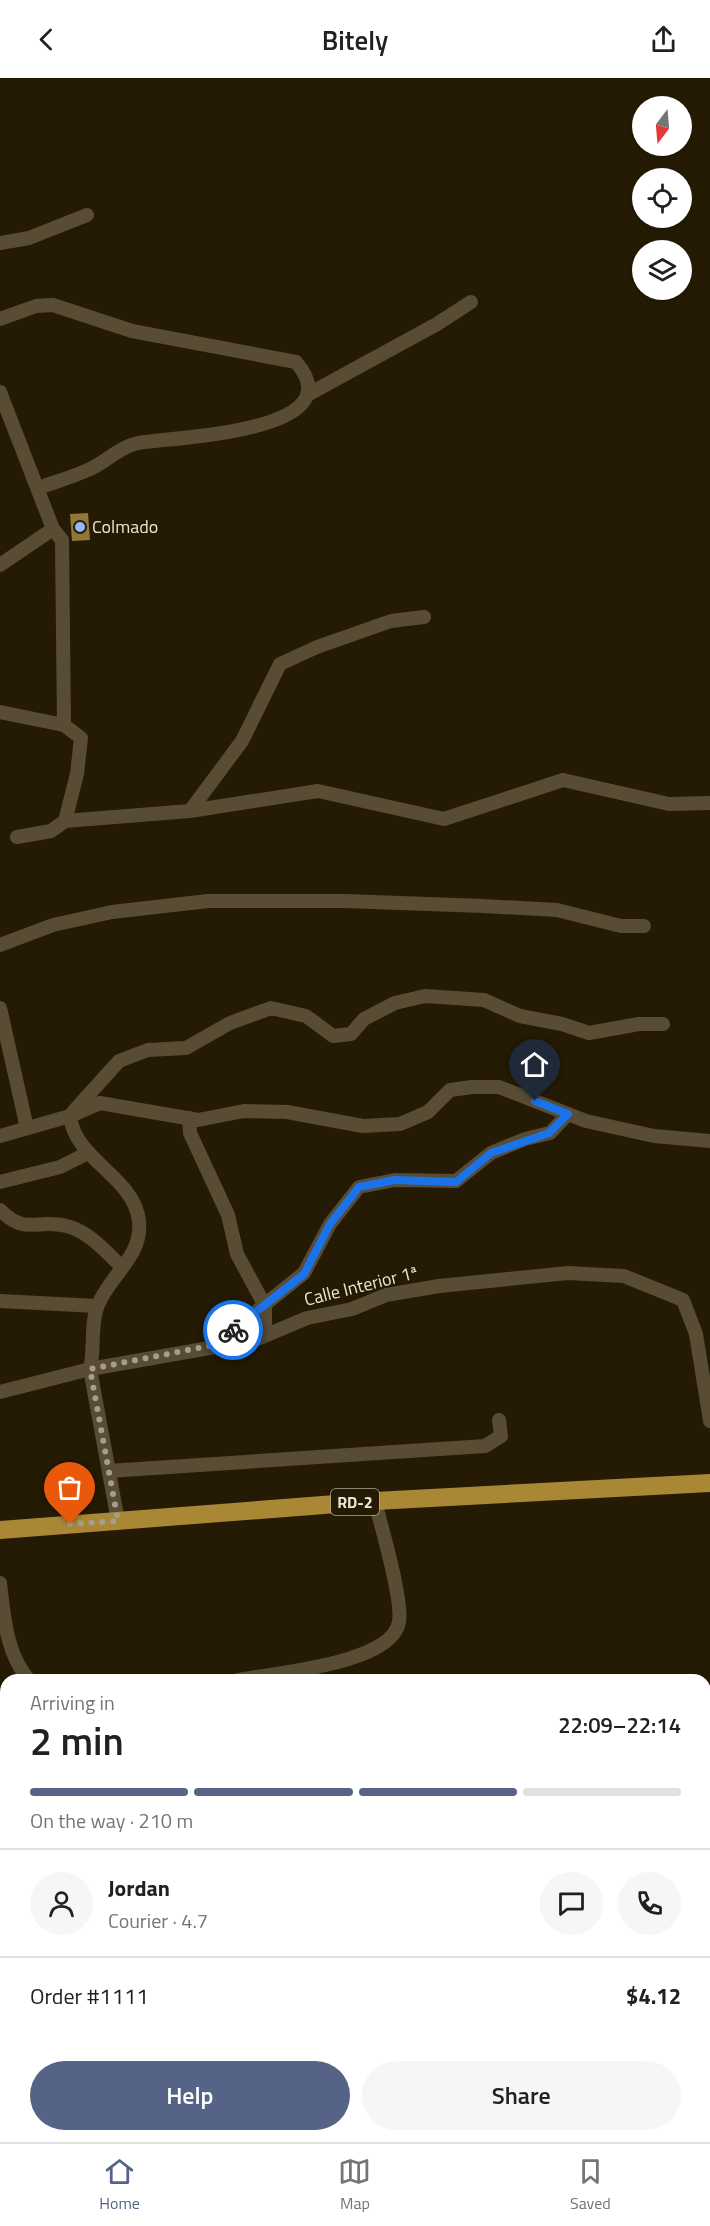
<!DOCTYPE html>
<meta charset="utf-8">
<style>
:root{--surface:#fff;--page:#f6f6f6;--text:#202124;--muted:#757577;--line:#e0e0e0;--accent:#556486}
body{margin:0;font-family:"Titillium Web",sans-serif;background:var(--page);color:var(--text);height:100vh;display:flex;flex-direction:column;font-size:22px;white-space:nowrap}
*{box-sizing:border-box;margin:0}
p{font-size:20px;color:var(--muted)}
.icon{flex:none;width:33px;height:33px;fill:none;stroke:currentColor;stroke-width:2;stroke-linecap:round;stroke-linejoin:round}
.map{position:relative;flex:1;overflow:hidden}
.panel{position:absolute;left:0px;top:1596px;width:711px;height:468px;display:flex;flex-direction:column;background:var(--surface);border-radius:18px 18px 0 0;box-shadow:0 2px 4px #0004}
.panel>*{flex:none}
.needle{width:39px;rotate:196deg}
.tools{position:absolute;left:632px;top:18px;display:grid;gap:12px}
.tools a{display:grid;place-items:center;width:60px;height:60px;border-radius:50%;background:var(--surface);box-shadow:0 2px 4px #0004;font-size:30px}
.pin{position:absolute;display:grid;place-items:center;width:51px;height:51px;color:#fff;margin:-62px -26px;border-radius:50% 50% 50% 0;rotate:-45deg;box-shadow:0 0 6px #0007}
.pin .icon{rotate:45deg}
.courier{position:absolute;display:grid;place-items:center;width:60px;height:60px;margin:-30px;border:4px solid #1a73e8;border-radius:50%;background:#fff;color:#222;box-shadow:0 2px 8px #0007}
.headline em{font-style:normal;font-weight:600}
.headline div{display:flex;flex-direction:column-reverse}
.headline{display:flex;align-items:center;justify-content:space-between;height:102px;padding:0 30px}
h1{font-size:39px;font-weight:600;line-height:45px}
.bar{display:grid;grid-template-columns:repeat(4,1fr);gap:9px 6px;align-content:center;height:72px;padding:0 30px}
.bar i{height:8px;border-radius:4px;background:var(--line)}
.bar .current{background:var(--accent)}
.bar p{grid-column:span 4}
.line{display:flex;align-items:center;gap:15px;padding:0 30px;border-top:2px solid var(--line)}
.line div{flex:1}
.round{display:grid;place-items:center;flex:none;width:63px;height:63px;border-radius:32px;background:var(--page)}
.cta{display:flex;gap:12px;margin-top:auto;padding:12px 30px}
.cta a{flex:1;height:69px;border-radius:36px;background:var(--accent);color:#fff;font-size:24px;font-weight:600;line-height:69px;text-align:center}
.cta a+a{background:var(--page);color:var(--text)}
header{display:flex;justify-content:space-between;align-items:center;height:78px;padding:0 30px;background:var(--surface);font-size:27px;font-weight:600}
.tab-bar{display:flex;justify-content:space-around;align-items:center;height:84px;border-top:2px solid var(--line);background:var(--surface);font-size:16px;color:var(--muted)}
.tab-bar a{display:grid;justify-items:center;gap:3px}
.tab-bar .current{color:var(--accent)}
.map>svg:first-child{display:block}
.building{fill:#92763a}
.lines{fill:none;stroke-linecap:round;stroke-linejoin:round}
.street{stroke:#584c34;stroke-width:14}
.primary{stroke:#aa8735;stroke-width:18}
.done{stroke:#a69e8d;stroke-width:6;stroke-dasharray:0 10.8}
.route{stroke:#1a73e8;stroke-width:8}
.poi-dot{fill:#95b6fd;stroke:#251b04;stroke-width:2}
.labels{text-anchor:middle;stroke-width:4.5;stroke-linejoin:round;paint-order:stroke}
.shield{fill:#251b04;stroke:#b0a898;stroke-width:1.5}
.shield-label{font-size:16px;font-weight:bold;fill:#ece5d7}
.poi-label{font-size:18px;fill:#ece5d7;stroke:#251b04;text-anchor:start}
.street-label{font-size:18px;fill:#ece5d7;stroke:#251b04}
</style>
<header><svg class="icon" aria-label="back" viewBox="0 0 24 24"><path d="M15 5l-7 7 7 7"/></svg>Bitely<svg class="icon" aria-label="share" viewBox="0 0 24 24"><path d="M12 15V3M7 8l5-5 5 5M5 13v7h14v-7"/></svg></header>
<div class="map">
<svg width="710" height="2064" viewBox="0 0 710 2064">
<rect width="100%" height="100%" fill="#251b04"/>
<polygon class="building" points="88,435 90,462 72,463 70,436"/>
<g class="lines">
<g class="street">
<polyline points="0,165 29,160 87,137"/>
<path d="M0 241 36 228 53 227 132 253 296 284C357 355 172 359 138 365 119 369 106 384 90 391 73 399 55 404 38 410"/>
<polyline points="0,314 53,451 62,462 64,647"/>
<polyline points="307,317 437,246 471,224"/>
<polyline points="0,487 53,451"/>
<polyline points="0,634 64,647 81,660 77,696 65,743 51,753 17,759"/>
<polyline points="190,733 242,663 280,586 317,569 391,543 424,539"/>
<polyline points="65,743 190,733 318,713 444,741 563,702 669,726 710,725"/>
<polyline points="0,867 53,847 112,834 208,823 345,823 483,828 557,832 621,848 644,848"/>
<polyline points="0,930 27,1050"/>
<polyline points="73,1034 119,983 148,972 186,970 230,945 271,930 306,938 333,958 351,956 364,941 395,925 425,918 484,922 520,938 562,946 589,955 639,946 663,946"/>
<path d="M70 1038C75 1083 134 1098 139 1143 143 1178 110 1197 98 1227 90 1246 95 1271 90 1291L118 1443"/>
<polyline points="189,1040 190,1055 228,1137 237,1176 265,1228 265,1248 255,1262"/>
<polyline points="0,1058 70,1038 100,1025 198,1042 244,1033 287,1034 363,1048 400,1046 428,1034 450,1012 472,1009 499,1009 586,1043 654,1058 710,1063"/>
<polyline points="0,1104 60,1089 88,1075"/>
<path d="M0 1132C27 1159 37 1139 70 1149 90 1155 107 1175 122 1189"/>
<polyline points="0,1223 97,1228"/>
<polyline points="216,1266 304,1195 330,1146 359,1109 395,1102 456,1103 491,1075 525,1061 550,1055 568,1036"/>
<polyline points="0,1314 90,1291 255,1262 307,1240 352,1231 386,1217 439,1208 568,1195 624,1198 683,1222 696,1256 710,1343"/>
<polyline points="109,1393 485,1368 501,1358 499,1342"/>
<path d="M0 1505C4 1538 6 1576 29 1602"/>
<path d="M238 1602C274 1595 392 1586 399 1544 403 1522 381 1448 375 1423"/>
<polyline points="0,1759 6,1762"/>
<polyline points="0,1856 6,1848"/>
<polyline points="705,1912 710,1912"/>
<polyline points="705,1960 710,1960"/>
<polyline points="705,2042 710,2042"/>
</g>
<polyline class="primary" points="0,1452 375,1423 710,1405"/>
</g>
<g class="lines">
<polyline class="done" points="70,1446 118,1443 90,1291 214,1267 233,1252"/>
<polyline class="route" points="233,1252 304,1196 330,1146 359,1109 395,1102 456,1104 491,1075 549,1055 568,1036 535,1023"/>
</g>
<circle class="poi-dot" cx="80" cy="449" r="6"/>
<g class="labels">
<rect class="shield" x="331" y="1411" width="48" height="26" rx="4.5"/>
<g class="shield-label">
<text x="355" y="1430">RD-2</text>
</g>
<g class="poi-label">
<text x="92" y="455">Colmado</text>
</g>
<g class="street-label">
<text transform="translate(361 1208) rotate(-14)" y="6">Calle Interior 1ª</text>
</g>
</g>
</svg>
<div class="tools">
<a><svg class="needle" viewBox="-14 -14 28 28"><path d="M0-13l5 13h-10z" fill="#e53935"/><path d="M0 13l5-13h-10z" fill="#757577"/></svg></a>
<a><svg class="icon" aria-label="locate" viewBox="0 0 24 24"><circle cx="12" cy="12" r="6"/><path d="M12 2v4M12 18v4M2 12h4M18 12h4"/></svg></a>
<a><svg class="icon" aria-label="layers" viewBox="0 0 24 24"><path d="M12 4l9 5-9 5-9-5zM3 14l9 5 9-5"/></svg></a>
</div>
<div class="pin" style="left:70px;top:1446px;background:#ea580c"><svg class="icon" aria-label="bag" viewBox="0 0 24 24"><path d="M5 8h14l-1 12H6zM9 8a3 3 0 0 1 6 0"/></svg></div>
<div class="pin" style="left:535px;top:1023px;background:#1f2937"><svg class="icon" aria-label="home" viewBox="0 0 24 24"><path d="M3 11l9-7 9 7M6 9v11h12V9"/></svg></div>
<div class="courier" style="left:233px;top:1252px"><svg class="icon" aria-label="bike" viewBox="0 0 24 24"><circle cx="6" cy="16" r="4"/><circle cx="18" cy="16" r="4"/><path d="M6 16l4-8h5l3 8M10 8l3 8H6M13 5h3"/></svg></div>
<section class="panel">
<div class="headline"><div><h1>2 min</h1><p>Arriving in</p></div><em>22:09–22:14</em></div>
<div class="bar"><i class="current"></i><i class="current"></i><i class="current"></i><i></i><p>On the way · 210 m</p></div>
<div class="line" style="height:108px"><a class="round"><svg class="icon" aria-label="person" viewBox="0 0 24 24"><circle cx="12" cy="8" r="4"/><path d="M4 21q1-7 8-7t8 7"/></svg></a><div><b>Jordan</b><p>Courier · 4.7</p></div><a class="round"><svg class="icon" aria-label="chat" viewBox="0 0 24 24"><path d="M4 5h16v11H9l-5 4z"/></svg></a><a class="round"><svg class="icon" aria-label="phone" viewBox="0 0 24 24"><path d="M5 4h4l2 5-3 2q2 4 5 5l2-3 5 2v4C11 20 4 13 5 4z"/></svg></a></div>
<div class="line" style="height:78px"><div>Order #1111</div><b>$4.12</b></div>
<div class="cta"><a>Help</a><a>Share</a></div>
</section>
</div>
<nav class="tab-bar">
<a class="current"><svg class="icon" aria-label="home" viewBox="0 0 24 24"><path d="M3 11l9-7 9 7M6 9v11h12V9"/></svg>Home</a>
<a><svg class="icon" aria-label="map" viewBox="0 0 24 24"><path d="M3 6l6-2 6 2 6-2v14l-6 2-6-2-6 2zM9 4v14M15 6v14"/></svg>Map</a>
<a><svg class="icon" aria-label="saved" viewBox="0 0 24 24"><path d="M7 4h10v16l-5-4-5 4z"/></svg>Saved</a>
</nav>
